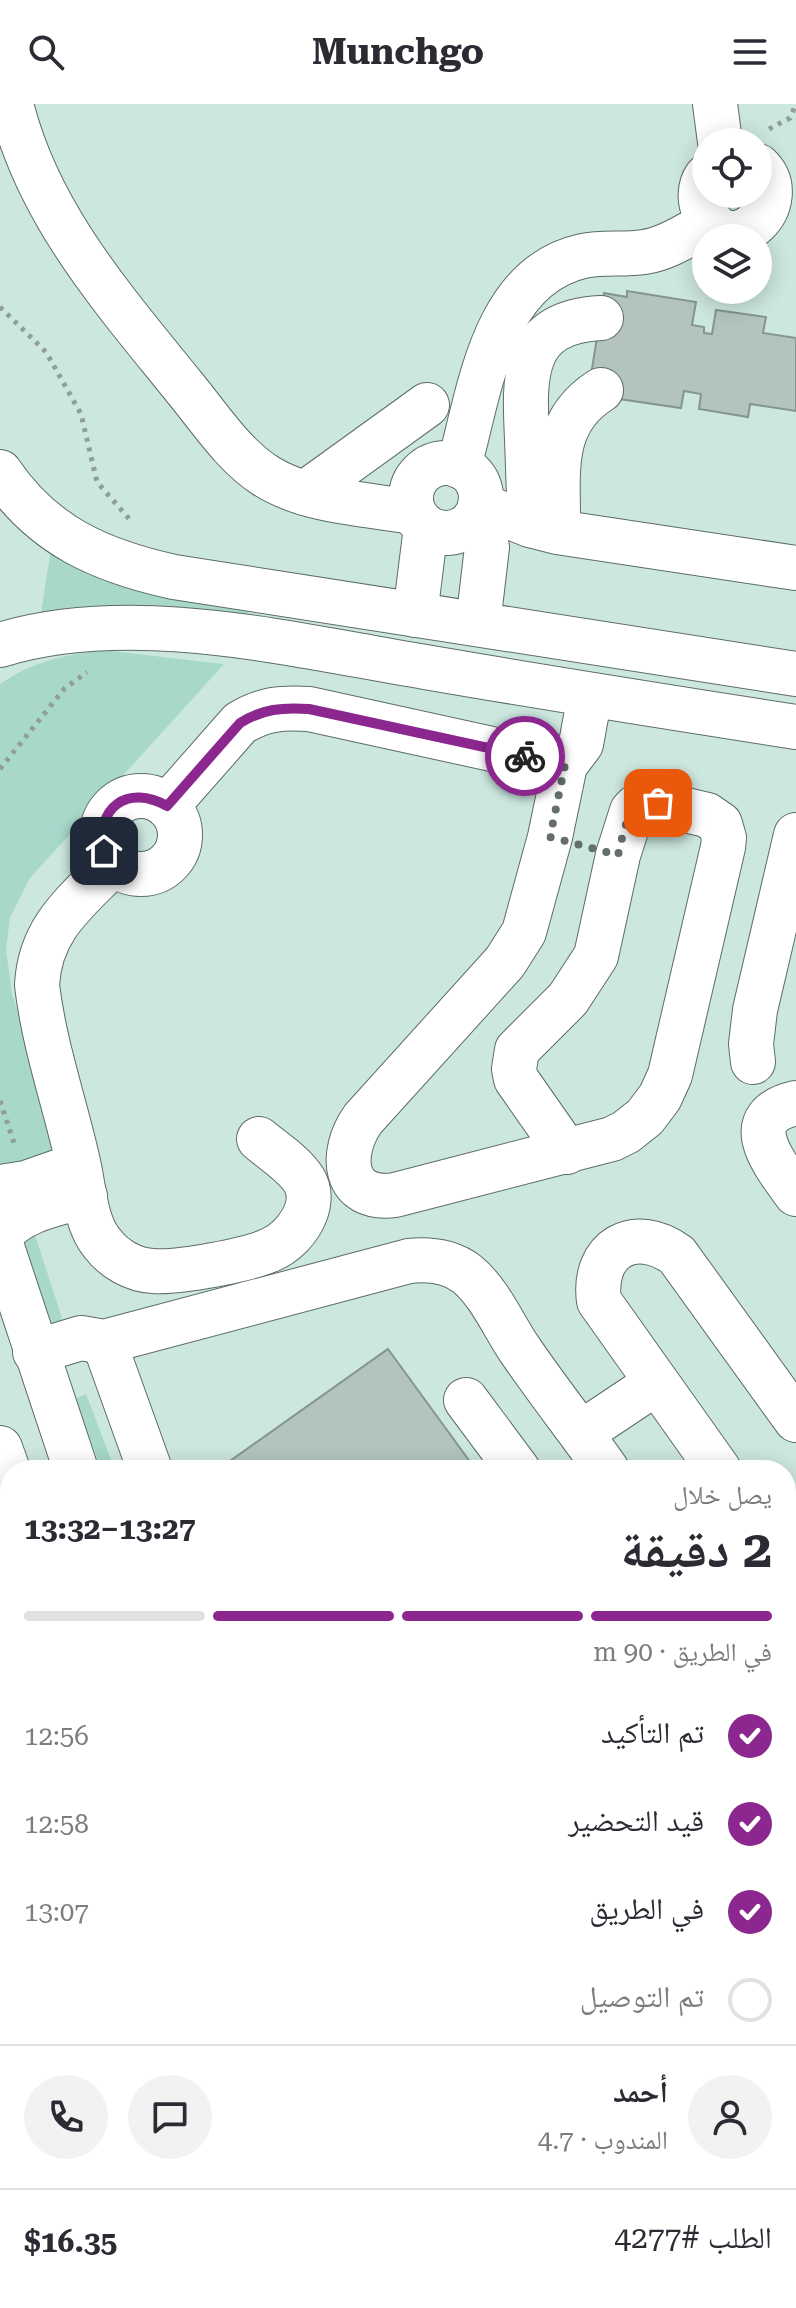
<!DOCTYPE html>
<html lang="ar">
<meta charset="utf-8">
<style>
:root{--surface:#fff;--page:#f2f2f3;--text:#2b2b33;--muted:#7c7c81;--line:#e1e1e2;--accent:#8b278e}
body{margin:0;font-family:"Roboto Serif","Noto Naskh Arabic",serif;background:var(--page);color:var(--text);direction:rtl;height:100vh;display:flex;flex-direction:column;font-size:30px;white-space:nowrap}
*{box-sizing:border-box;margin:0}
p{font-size:26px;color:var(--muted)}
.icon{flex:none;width:44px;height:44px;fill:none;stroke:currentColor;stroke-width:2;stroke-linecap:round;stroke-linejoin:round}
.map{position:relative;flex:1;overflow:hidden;direction:ltr}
.drawer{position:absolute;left:0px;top:1356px;width:796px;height:848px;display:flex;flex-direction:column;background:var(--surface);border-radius:32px 32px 0 0;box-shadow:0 4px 20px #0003;direction:rtl}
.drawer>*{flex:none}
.controls{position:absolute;left:692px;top:24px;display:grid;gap:16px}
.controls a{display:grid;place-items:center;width:80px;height:80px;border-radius:50%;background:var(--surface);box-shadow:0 4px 20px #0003;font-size:40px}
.pin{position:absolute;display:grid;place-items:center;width:68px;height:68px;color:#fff;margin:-34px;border-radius:16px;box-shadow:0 4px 12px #0006}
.courier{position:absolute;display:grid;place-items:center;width:80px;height:80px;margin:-40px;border:6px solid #8b278e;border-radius:50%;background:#fff;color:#222;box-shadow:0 2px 10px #0007}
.summary em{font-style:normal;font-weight:700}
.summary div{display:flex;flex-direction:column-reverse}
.summary{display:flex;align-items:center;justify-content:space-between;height:136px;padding:0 24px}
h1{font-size:52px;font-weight:700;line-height:60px}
.bar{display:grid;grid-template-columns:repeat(4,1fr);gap:12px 8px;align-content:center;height:96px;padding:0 24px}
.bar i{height:10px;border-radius:6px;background:var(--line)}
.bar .on{background:var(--accent)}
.bar p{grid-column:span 4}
.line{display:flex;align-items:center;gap:20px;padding:0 24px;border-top:2px solid var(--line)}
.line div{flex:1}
.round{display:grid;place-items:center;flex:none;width:84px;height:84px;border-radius:42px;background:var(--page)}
ol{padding:0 24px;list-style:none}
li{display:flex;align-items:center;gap:24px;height:88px}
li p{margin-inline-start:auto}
li .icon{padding:8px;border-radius:50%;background:var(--accent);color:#fff;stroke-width:4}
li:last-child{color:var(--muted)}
li i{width:44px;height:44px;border:4px solid var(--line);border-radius:50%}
header{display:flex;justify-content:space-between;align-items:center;height:104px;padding:0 24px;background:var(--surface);font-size:36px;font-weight:700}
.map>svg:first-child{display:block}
.built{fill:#cce7df;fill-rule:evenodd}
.garden{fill:#a7d8ca}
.building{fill:#b3c4bf;stroke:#859590;stroke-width:2}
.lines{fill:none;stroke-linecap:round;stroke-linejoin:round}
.minor-casing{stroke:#5d6c68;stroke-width:46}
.path{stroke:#919d9a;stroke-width:5;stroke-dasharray:4 6;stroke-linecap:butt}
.minor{stroke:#fff;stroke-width:44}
.done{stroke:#646e6b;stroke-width:8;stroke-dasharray:0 14.4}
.route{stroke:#8b278e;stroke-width:10}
</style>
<header><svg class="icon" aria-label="menu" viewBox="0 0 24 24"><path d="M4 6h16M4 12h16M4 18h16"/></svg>Munchgo<svg class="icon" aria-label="search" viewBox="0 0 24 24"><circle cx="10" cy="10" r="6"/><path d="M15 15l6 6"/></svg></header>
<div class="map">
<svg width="796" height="2204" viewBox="0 0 796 2204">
<rect width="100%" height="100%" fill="#e0f1ec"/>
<path class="built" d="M0 0H796V2204H0ZM706 38H758V90H706ZM706 134H758V186H706ZM10 1366H786V2194H10Z"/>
<g class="garden">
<polygon points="51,445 249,506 247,520 89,504 41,509"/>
<path d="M102 546 224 560 30 774 10 813 6 846 12 890 33 955 56 1044 42 1059 0 1069V580C34 557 62 552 102 546Z"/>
<polygon points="31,1119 63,1217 50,1225 9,1140"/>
<polygon points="86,1290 115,1366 102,1366 74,1295"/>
</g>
<g class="building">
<polygon points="627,187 696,198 692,221 704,223 704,229 712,230 716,206 766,213 763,229 796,234 796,307 750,300 748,313 699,305 701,290 684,287 681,304 612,294 589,284 604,189 627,193"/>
<polygon points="388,1245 476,1366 237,1366 230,1357"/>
</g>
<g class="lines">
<defs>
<g id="minor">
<path d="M11 0C38 111 114 196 184 283 209 313 233 351 266 372 307 398 366 400 413 408"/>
<polyline points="715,0 720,38"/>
<path d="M706 73C699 83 699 98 705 109 733 162 796 97 758 62"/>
<circle cx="446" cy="394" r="35"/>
<path d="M459 362C480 287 492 172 583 152 603 148 624 151 644 148 667 145 690 129 711 118"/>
<path d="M0 368C43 432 101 457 174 473L796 570"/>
<polyline points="305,389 427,301"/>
<polyline points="480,401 530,421 557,428 796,464"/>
<polyline points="475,414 484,431 487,443 478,520"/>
<path d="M530 421C529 393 528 364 527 335 524 272 521 218 601 214"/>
<path d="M558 426C559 372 548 319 601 286"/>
<polyline points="415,511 426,423"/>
<path d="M0 541C133 500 297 542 431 564 553 585 674 604 796 623"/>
<circle cx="141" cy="731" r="39"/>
<path d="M167 702 240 619C263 605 282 603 309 605L565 661"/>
<path d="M113 760C76 798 40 824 37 881 44 941 65 1000 78 1058 84 1083 85 1119 102 1139 114 1155 133 1166 153 1167 178 1169 250 1156 272 1145 295 1135 319 1101 304 1076 294 1060 273 1047 259 1035"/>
<polyline points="753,958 751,940 755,906 796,731"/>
<path d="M796 999C735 1013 775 1061 796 1090"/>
<path d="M567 1048 516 975 514 965 517 946 568 895 596 852 618 751 632 707 637 702 651 698 707 711 720 720 724 734 723 743 670 971 660 993 645 1013 626 1028 612 1035 395 1091C342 1098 339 1049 363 1015L505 858 524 828 550 733 565 661 581 640 590 591"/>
<polyline points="0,1083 26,1079 69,1064"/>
<path d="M0 1130C24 1105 53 1101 85 1092"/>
<polyline points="0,1137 76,1366"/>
<polyline points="104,1238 150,1366"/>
<path d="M35 1248 81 1234 104 1238 409 1157C429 1155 450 1157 467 1170 490 1189 503 1221 520 1246 548 1287 579 1326 607 1366"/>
<polyline points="466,1296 518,1366"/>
<polyline points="581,1329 656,1279"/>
<polyline points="0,1344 10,1372"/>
<path d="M719 1366 599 1197C592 1145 634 1120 677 1151L796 1316"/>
<polyline points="786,1419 796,1419"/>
<polyline points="0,1554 10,1579"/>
<polyline points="0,1790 10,1815"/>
<polyline points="0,1853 10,1851"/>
<polyline points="786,1876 796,1871"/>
<polyline points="786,1931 796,1928"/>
<polyline points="786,2023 796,2019"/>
<polyline points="786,2084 796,2080"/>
<polyline points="0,2093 10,2087"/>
<polyline points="0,2170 10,2172"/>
<polyline points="99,2194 116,2204"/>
<polyline points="146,2194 147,2204"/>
<polyline points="217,2194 218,2204"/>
<polyline points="771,2194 778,2204"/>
<polyline points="293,2204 309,2194"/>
<polyline points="718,2204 725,2194"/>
</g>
</defs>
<use href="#minor" class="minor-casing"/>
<g class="path">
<polyline points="769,25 790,14 796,0"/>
<polyline points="0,203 46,248 81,310 97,378 132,418"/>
<polyline points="0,665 64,585 87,568"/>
<polyline points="0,997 15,1042"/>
<polyline points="786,1544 796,1539"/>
<polyline points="0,1925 10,1978"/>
<polyline points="439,2204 497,2194"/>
</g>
<use href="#minor" class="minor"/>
</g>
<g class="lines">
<path class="done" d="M525 652 565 661 550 733 618 751C624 728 627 694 658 699"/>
<path class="route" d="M104 747C95 703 128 680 167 702L240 619C263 605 282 603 309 605L525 652"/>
</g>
</svg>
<div class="controls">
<a><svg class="icon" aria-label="locate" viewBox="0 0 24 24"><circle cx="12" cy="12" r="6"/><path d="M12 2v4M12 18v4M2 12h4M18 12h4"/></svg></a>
<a><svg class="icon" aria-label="layers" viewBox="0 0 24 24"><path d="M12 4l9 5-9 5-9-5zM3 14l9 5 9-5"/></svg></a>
</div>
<div class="pin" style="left:658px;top:699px;background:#ea580c"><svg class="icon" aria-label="bag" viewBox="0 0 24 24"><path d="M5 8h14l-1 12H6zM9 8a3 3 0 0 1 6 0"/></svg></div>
<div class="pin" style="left:104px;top:747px;background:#1f2937"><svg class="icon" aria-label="home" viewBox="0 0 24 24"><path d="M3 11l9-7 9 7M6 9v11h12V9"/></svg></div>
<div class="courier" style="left:525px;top:652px"><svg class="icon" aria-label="bike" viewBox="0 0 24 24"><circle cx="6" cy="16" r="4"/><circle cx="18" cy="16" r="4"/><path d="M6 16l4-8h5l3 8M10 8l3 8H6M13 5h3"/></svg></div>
<section class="drawer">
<div class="summary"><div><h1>2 دقيقة</h1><p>يصل خلال</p></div><em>13:27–13:32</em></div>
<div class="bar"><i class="on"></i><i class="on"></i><i class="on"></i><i></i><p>في الطريق · 90 m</p></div>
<ol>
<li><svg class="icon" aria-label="check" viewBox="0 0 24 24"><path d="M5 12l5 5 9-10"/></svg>تم التأكيد<p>12:56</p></li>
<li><svg class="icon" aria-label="check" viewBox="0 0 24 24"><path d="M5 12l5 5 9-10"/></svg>قيد التحضير<p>12:58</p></li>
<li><svg class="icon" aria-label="check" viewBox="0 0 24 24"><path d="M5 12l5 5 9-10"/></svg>في الطريق<p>13:07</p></li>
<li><i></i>تم التوصيل</li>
</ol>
<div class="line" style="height:144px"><a class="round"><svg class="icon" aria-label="person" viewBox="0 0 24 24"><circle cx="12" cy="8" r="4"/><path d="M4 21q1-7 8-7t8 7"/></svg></a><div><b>أحمد</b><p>المندوب · 4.7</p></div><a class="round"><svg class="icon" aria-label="chat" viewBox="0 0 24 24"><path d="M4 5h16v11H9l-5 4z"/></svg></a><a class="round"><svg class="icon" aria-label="phone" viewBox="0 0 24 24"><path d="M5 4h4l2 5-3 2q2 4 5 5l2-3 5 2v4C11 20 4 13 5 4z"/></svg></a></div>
<div class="line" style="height:104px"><div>الطلب #4277</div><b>$16.35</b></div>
</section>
</div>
